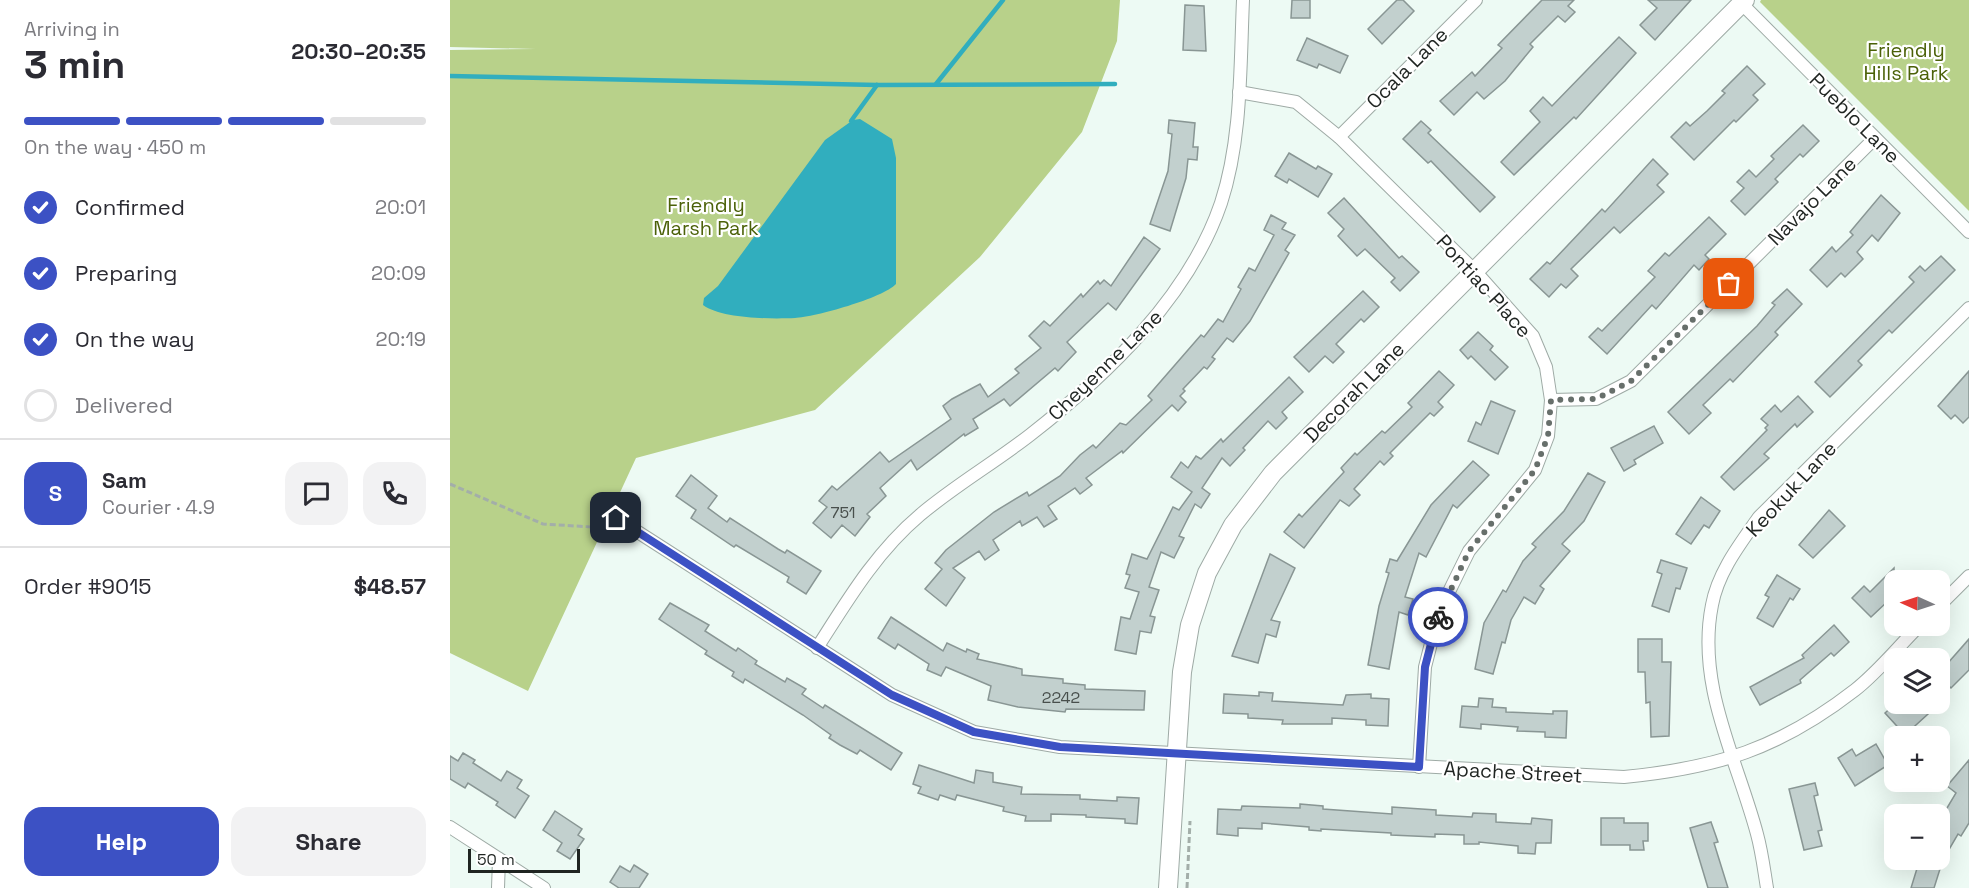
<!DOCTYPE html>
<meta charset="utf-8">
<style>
:root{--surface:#fff;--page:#f2f2f3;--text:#2b2b33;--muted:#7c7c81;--line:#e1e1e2;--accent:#3c51c4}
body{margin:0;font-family:"Space Grotesk",sans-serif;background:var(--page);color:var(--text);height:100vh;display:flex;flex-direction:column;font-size:22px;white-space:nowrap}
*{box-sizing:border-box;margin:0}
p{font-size:20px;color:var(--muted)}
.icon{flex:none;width:33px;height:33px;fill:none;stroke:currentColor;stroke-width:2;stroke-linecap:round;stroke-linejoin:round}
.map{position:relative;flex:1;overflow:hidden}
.sheet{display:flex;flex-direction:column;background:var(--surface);width:450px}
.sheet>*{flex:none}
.needle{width:39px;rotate:273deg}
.tools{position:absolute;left:1434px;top:570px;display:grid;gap:12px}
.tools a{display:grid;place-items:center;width:66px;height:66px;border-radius:12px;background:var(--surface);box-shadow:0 6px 24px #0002;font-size:30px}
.scale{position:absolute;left:18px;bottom:15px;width:112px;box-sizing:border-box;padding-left:6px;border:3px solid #1f2421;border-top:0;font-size:16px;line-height:21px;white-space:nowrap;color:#1f2421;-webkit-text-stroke:4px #fff;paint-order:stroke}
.pin{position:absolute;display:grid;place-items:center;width:51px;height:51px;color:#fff;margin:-26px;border-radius:12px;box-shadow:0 3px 9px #0006}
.courier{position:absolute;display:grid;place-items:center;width:60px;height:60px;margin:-30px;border:4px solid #3c51c4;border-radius:50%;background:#fff;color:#222;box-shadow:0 2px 8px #0007}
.summary em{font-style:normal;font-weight:600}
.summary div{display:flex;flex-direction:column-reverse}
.summary{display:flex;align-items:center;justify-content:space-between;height:102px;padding:0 24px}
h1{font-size:39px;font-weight:600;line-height:45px}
.bar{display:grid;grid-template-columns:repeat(4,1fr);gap:9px 6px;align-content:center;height:72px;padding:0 24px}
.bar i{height:8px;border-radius:4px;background:var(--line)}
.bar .on{background:var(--accent)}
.bar p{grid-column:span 4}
.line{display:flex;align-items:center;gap:15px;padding:0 24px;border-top:2px solid var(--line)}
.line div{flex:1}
.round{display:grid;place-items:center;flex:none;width:63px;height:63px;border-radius:18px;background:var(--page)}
ol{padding:0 24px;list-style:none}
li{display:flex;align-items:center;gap:18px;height:66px}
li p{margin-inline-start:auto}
li .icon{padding:6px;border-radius:50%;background:var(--accent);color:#fff;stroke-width:4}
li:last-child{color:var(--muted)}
li i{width:33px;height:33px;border:3px solid var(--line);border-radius:50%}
.button{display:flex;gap:12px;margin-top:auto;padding:12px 24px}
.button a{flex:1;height:69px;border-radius:18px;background:var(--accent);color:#fff;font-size:24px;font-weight:600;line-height:69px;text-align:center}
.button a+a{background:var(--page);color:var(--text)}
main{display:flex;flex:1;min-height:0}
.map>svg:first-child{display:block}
.green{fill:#b8d18a}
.water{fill:#31aebe}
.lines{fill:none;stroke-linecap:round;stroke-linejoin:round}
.stream{stroke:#31aebe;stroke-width:4.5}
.building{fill:#c2d0ce;stroke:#899694;stroke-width:1.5}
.street-casing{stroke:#9eaaa5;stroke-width:14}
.secondary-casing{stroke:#9eaaa5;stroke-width:20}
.path{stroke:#a3aea9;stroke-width:3;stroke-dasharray:6 3;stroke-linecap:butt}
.street{stroke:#fff;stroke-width:12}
.secondary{stroke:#fff;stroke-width:18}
.done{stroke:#676f6b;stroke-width:6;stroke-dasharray:0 10.8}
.route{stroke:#3c51c4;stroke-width:8}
.labels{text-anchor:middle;stroke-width:4.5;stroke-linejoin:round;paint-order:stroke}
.number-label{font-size:16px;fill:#484f4c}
.park-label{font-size:20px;fill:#4b6108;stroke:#fff}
.street-label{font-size:20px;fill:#1f2421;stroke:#fff}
</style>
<main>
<section class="sheet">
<div class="summary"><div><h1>3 min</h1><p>Arriving in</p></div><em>20:30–20:35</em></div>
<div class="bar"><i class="on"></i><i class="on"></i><i class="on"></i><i></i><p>On the way · 450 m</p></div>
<ol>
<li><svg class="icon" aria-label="check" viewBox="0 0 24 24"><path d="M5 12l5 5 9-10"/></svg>Confirmed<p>20:01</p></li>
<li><svg class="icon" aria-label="check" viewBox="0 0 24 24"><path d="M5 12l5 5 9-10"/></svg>Preparing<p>20:09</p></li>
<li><svg class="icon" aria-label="check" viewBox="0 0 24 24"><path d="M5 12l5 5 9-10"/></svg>On the way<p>20:19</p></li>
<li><i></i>Delivered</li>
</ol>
<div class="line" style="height:108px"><b class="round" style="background:var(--accent);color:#fff">S</b><div><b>Sam</b><p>Courier · 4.9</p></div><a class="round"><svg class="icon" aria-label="chat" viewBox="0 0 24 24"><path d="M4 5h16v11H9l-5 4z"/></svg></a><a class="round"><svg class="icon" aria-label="phone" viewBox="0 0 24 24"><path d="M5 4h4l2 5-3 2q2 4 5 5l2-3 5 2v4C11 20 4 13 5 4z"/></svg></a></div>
<div class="line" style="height:78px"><div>Order #9015</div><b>$48.57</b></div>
<div class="button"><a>Help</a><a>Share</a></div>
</section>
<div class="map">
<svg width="1519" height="888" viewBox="0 0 1519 888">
<rect width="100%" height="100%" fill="#edfaf4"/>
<g class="green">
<polygon points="0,0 670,0 667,41 632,132 530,257 365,410 186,458 78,691 0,653 0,50 86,49 0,47"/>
<polygon points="1311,0 1519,0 1519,211 1310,2"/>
</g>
<path class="water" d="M410 119 442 139 446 158V284C433 298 365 317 345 318 321 319 272 319 253 305L254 298 268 286 375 140 403 120Z"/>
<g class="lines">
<g class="stream">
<polyline points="0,76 427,85 665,84"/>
<polyline points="486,84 553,0"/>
<polyline points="401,121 427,85"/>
</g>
</g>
<g class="building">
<polygon points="842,0 860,0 860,18 841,18"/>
<polygon points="947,0 953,0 964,11 932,44 918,29"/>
<polygon points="1092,0 1124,0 1118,6 1125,12 1115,22 1108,16 1080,44 1083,47 1055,81 1034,99 1027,92 1004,115 990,101 1022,72 1025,76 1052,48 1048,45"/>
<polygon points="1198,0 1241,0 1205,40 1190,25 1207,8"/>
<polygon points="735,5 754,6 756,51 733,50"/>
<polygon points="1169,37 1186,53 1126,119 1124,117 1064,175 1051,162 1090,122 1080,111 1093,97 1102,106"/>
<polygon points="857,38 898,56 890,73 869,64 867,68 847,60"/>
<polygon points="1297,66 1315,84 1303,95 1308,100 1286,122 1284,120 1244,160 1221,137 1236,122 1240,126 1257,111 1275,93 1272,91"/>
<polygon points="719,120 745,123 743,147 748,147 747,160 738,159 736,178 720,231 700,224 718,171 722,134 718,133"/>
<polygon points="971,121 981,130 978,133 1045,197 1030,212 981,161 978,163 953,139"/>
<polygon points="1353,125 1369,141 1353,157 1350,154 1325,179 1328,182 1295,215 1281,201 1294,188 1287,182 1299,170 1306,177 1324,159 1321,156"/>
<polygon points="839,153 866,169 868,166 882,174 868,197 839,179 837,183 825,176"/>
<polygon points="1203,159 1218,174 1207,185 1214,192 1170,233 1164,227 1121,269 1128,276 1116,288 1111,284 1099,297 1080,279 1097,262 1100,264 1152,209 1155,212"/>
<polygon points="1431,195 1450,213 1428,241 1422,235 1407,252 1413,259 1395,277 1391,273 1377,287 1360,270 1382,247 1386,252 1403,235 1400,232"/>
<polygon points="894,198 949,258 952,256 969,272 950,291 941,282 945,278 915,249 907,256 888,236 894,229 878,213"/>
<polygon points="821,215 836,223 832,229 845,235 835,250 839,253 800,321 783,342 777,338 762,357 765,359 757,369 754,367 733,389 735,391 730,396 736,402 728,411 722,405 673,453 672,451 636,478 642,485 630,494 625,488 598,506 607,519 594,527 587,517 572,526 570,521 543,540 549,550 535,560 529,551 503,568 515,578 496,606 475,589 492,569 485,563 496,550 544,512 577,492 579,496 610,476 630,455 643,445 646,448 670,423 676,425 702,400 698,396 751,335 754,337 768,319 773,322 791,289 788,287 799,268 805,271 824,235 814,230"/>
<polygon points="1259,217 1276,234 1255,255 1259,259 1249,270 1244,265 1206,309 1202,305 1157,354 1139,337 1148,328 1152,331 1205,277 1198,271 1215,253 1219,256"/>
<polygon points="694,237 710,249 666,310 658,303 617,342 626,352 608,371 605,368 560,406 554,399 523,419 528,428 515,436 514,434 467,470 461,460 430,488 436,496 417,514 420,517 405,536 392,525 381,538 363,523 377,507 369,501 382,486 387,490 430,452 439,462 501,419 493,406 502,399 530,384 538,397 569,373 565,369 591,348 579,336 594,321 600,326 631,294 633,297 648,281 650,284 654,280 661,286"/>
<polygon points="1491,256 1505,270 1442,333 1439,330 1408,361 1412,365 1380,397 1365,382 1464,282 1459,277 1470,266 1475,271"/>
<polygon points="1337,289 1352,304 1325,332 1328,335 1283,382 1280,379 1253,405 1261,413 1239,434 1218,412 1307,326 1325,305 1322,303"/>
<polygon points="913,291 929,307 914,322 911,319 886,344 894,352 883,363 875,356 859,372 844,357"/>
<polygon points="1028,332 1043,346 1040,350 1058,367 1045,380 1021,356 1018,359 1010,350"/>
<polygon points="989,371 1004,385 988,402 993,407 984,416 980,413 940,453 943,456 934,465 930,461 904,489 910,495 899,506 890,500 854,548 834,532 849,514 852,517 894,472 891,468 905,453 907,455 932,431 935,433 962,407 958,403"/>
<polygon points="1519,371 1519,417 1513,423 1505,415 1501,419 1488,406"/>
<polygon points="839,377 853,392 832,412 837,418 826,429 818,421 793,448 795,450 780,466 772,458 752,488 760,494 751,508 745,504 729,536 734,538 724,558 711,552 699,587 709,590 700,616 705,617 701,633 690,631 686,654 665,650 671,617 680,619 689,592 675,588 680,575 676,574 682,554 697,559 723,507 729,510 742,492 721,477 731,462 738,468 746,456 751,459 771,439 773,442"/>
<polygon points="1348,396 1363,412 1347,427 1345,424 1314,454 1319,458 1284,490 1271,477 1317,430 1315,428 1318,425 1311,419 1325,405 1331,412"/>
<polygon points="1041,401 1065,411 1048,454 1018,441 1026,422 1031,425"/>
<polygon points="1204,426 1213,443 1184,460 1186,464 1174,471 1161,448"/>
<polygon points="1023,461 1039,475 1007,508 1003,505 976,557 969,553 955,597 963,599 958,615 949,612 939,669 918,665 929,606 939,573 936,572 940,559 947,561 981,505"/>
<polygon points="1138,473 1155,482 1134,521 1112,544 1120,551 1090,586 1094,589 1085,604 1074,597 1061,620 1055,643 1052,642 1043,674 1025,669 1034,623 1053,590 1056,592 1073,561 1086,547 1082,544 1114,511"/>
<polygon points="241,475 267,496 258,508 277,522 280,518 328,549 335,553 337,550 371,571 356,594 337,582 339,577 286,545 284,547 241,518 246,510 226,496"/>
<polygon points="1251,497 1270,511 1259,528 1254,525 1241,544 1226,534"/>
<polygon points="1379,510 1395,526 1363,558 1349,545"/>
<polygon points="820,554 845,568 821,620 830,622 826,637 816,634 808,663 782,656"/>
<polygon points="1211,560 1237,568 1230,589 1226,588 1219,612 1202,606 1212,574 1207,572"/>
<polygon points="1444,568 1444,608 1438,601 1421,617 1402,598 1414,586 1420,592"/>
<polygon points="1327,575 1350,589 1343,600 1340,598 1323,627 1307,618 1319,597 1315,595"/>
<polygon points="220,603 259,625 255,631 286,651 288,648 307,661 305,664 335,682 337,678 356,689 352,694 373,708 375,705 452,753 441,770 410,750 407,754 390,745 379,738 381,735 353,715 295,679 293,683 282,676 284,672 255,654 257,651 209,619"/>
<polygon points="441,617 493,651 497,643 516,652 517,649 529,654 527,659 572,669 572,675 613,679 613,683 635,685 635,689 695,691 694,710 616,709 615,712 568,707 538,700 541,686 496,667 491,676 477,670 479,664 448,644 445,649 428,638"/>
<polygon points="1384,625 1399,642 1384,656 1381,653 1350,680 1351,683 1310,705 1300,687 1354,658 1352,655"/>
<polygon points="1188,639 1212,639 1212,662 1221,662 1219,736 1201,737 1200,702 1196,703 1195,672 1188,672"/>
<polygon points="1519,639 1519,670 1501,688 1490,677 1490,672"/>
<polygon points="809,692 823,693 822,701 893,705 896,695 921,694 921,698 939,699 938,726 916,725 916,720 882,718 882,724 832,724 833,720 798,718 798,714 773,713 774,694 809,696"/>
<polygon points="1029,698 1043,699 1042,707 1056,708 1056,712 1103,714 1103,711 1117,711 1116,738 1095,737 1095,732 1067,731 1068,727 1031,724 1031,729 1010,727 1012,706 1028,707"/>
<polygon points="1445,704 1489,704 1455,735 1435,713"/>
<polygon points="1426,744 1438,765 1405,786 1388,758 1402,749 1406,756"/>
<polygon points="13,753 25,760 23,763 51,781 57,771 72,780 67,788 79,796 65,818 46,805 48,802 18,783 15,788 0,779 0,756 8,761"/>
<polygon points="1519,760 1519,823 1511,836 1508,834 1490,865 1490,829 1498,815 1494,813 1506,793 1497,786"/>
<polygon points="469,765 524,783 526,770 543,773 543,782 572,787 571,794 630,795 630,799 667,801 667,797 689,798 687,824 675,823 675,819 636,817 636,815 601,814 601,821 575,821 576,816 553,811 554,807 507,795 505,800 490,795 488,800 468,793 471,787 463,784"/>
<polygon points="1365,783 1368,795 1364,796 1372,830 1368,831 1372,846 1354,850 1339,789"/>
<polygon points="850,804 873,806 873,809 942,814 942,807 986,810 986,815 1022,817 1023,813 1046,814 1046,822 1081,824 1082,818 1102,820 1101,843 1086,843 1085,854 1068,853 1068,846 1029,842 1029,844 1014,844 1014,835 985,834 985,837 941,835 941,833 871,829 871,831 859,830 859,827 812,823 812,829 788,828 788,836 767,834 768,809 791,810 792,806 850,808"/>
<polygon points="105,811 132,829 128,835 134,839 120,859 107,851 112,843 93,830"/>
<polygon points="1151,818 1174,818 1174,823 1198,823 1198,841 1193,841 1194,850 1180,850 1180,845 1151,845"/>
<polygon points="1261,822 1268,842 1264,843 1278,888 1258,888 1240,828"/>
<polygon points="1469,862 1490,869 1484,888 1461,888"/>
<polygon points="184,865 198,874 189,888 169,888 160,882 170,866 180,872"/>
</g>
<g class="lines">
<defs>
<g id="street">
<polyline points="1291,3 1519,232"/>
<polyline points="789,92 846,102 889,137 1025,271 1083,336 1096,367 1101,400 1098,436 1085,470 1019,551 989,612 975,667 969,767"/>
<polyline points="889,137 1026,0"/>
<polyline points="1101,400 1146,399 1181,381 1425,138"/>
<path d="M166 518 442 695 524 732 610 747 1174 777C1267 768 1329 749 1405 690 1428 672 1448 647 1469 626"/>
<polyline points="1490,605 1519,576"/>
<path d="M367 648C397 601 426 552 470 515 504 486 544 463 580 435 657 375 739 297 771 203 792 139 790 67 793 0"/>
<polyline points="0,827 94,888"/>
<polyline points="48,888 49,859"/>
<path d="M1317 888C1314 870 1312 852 1307 834 1287 759 1246 685 1262 605 1268 572 1290 544 1309 517L1519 308"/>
</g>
<polyline id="secondary" points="718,888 732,672 740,625 757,573 783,525 823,473 1295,0"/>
</defs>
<use href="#street" class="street-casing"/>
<use href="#secondary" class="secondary-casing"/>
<g class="path">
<polyline points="0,484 93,524 158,528"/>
<polyline points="737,888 740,821"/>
</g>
<use href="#street" class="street"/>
<use href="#secondary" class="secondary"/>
</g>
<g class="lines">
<polyline class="done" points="988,617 1019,551 1085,470 1098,436 1101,400 1146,399 1181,381 1279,284"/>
<polyline class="route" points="166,518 442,695 524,732 610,747 969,767 975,667 988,617"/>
</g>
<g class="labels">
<g class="number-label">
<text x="393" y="518">751</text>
<text x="611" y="703">2242</text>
</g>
<g class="park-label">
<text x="1456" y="57">Friendly<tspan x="1456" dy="23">Hills Park</tspan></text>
<text x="256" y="212">Friendly<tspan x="256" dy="23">Marsh Park</tspan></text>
</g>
<g class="street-label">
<text transform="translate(957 68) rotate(-45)" y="7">Ocala Lane</text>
<text transform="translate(1405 118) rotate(45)" y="7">Pueblo Lane</text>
<text transform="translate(1362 201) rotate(-45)" y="7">Navajo Lane</text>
<text transform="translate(1034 286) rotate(48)" y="7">Pontiac Place</text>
<text transform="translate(655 365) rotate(-44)" y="7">Cheyenne Lane</text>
<text transform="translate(904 392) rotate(-45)" y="7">Decorah Lane</text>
<text transform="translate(1341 489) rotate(-47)" y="7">Keokuk Lane</text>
<text transform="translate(1063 772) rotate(3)" y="7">Apache Street</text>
</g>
</g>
</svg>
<div class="tools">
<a><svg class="needle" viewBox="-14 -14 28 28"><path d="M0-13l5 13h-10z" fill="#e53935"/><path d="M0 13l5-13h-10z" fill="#7c7c81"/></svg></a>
<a><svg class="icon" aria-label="layers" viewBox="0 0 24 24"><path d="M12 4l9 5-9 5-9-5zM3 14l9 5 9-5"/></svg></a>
<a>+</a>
<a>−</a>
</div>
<div class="scale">50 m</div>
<div class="pin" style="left:1279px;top:284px;background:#ea580c"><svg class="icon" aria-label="bag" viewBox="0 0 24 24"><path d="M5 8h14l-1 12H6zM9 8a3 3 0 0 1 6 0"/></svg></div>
<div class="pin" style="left:166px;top:518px;background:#1f2937"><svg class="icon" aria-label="home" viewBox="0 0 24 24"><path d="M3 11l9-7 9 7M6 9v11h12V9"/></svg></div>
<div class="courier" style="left:988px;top:617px"><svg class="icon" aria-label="bike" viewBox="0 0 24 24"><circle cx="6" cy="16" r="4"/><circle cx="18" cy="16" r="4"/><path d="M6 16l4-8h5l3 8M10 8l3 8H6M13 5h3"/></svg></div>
</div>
</main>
